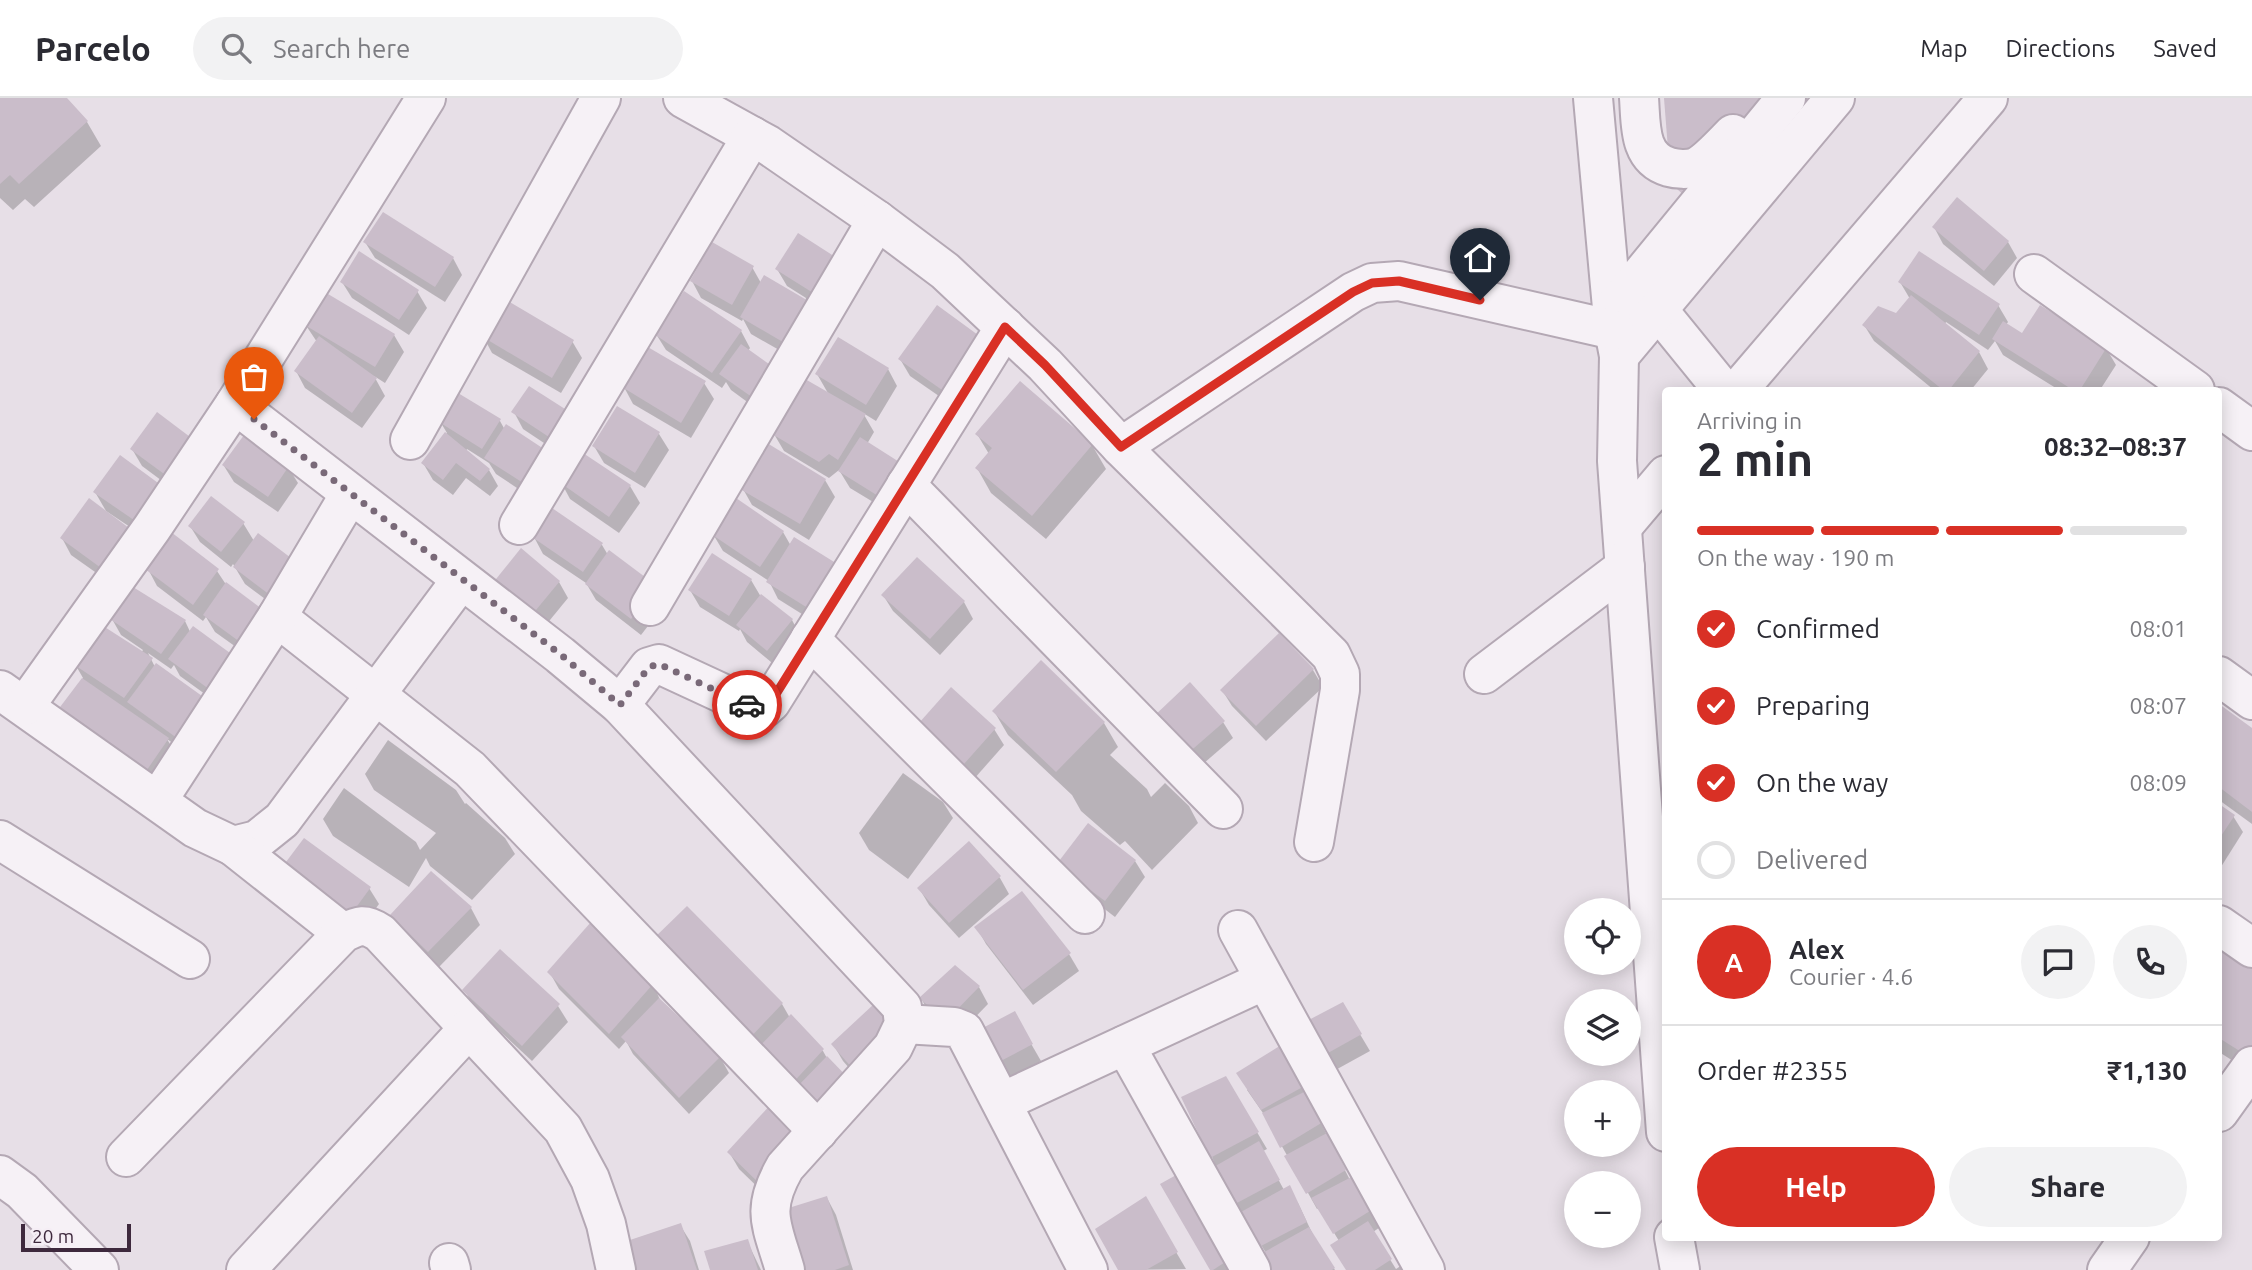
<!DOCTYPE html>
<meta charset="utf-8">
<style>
:root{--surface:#fff;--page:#f2f2f3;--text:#2b2b33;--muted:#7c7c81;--line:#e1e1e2;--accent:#d93025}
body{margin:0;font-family:Ubuntu,sans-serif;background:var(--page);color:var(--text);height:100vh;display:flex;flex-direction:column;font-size:26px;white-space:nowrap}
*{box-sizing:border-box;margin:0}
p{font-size:23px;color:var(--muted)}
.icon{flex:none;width:38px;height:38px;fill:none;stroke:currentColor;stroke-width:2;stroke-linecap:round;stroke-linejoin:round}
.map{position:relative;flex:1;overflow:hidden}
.sheet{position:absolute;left:1662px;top:289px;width:560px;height:854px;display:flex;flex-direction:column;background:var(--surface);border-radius:7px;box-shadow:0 4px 18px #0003}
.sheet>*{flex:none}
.tools{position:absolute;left:1564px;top:800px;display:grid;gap:14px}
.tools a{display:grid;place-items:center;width:77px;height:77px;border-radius:50%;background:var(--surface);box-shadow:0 4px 18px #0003;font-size:35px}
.scale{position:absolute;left:21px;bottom:18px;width:110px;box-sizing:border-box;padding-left:7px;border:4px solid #3e293d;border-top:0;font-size:19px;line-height:24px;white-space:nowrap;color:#3e293d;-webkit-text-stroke:5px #f5eef5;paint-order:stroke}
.pin{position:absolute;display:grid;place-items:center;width:60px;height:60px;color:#fff;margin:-72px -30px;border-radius:50% 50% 50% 0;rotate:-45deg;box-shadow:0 0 7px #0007}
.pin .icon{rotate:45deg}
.courier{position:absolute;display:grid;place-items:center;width:70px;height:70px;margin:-35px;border:5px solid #d93025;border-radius:50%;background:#fff;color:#222;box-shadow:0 2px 9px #0007}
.overview em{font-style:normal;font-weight:700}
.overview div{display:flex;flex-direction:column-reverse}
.overview{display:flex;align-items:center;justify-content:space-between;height:119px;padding:0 35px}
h1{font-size:46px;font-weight:700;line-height:52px}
.bar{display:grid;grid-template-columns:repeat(4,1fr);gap:10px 7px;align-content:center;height:84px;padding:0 35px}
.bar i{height:9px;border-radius:5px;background:var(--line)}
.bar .selected{background:var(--accent)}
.bar p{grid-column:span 4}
.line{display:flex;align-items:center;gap:18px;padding:0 35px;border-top:2px solid var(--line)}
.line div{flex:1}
.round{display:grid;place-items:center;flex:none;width:74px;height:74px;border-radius:37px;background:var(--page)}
ol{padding:0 35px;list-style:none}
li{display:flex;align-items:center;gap:21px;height:77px}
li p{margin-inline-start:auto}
li .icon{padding:7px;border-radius:50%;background:var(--accent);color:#fff;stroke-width:4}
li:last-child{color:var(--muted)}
li i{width:38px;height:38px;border:4px solid var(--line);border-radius:50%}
.action{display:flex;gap:14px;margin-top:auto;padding:14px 35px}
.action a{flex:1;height:80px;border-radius:42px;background:var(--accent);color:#fff;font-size:28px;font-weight:700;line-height:80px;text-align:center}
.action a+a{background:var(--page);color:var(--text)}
header{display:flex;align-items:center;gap:42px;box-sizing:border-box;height:98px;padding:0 35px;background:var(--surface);border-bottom:2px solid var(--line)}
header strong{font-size:33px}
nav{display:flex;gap:38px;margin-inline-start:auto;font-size:24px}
.search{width:490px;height:63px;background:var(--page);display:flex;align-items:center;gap:18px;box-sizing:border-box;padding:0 24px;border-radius:38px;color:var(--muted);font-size:26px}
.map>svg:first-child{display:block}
.shadow{fill:#0003}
.building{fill:#cabdca}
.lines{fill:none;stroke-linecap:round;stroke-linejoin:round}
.minor-casing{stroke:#b4a8b4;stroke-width:42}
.minor{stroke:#f6f1f6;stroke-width:38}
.done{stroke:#796978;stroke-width:7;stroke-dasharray:0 12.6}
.route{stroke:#d93025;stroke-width:9}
</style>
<header>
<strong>Parcelo</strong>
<div class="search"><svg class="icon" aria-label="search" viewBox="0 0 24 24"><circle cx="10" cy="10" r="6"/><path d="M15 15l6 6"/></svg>Search here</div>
<nav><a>Map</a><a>Directions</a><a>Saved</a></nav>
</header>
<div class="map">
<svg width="2252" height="1172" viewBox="0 0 2252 1172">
<rect width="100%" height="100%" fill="#e7dfe7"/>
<g class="shadow">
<polygon points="0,0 65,0 87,24 101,48 34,109 25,101 13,112 0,100"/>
<polygon points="1934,129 2008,144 2017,160 1994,188 1943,146"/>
<polygon points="365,144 453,160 462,177 445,204 375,160"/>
<polygon points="839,164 802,265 751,236 743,221 742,223 701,200 692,183 752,169 761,185 805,203 806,200 787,188 777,171"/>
<polygon points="342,184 417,193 427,210 409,237 352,200"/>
<polygon points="1900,184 1998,207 2008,224 2006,227 2022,238 2106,250 2116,267 2100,292 2059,292 2003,257 1995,243 1988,252 1946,224 1945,226 1979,254 1988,271 1971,292 1934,292 1874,243 1864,227 1897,217 1910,201"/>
<polygon points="937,210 962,314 910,278 900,261"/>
<polygon points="305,226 394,237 404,254 385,285 374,278 385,298 362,330 305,290 296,273 317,244"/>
<polygon points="741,233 750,250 748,253 769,320 731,292 726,284 722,290 666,252 656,236"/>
<polygon points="483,238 572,243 582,260 561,295 492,255"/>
<polygon points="888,271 897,288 876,323 863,315 874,334 867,346 893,416 850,390 839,372 829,380 784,353 774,336 829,297 817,276"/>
<polygon points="704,285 714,301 691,340 633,306 624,289"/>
<polygon points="514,314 575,319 568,361 523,331"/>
<polygon points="158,317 185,400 142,368 132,351"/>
<polygon points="500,323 505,332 541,406 496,376 489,365 467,351 466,353 489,372 498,388 490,398 466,380 453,397 433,382 423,365 447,335 441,325"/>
<polygon points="659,336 669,352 645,390 604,365 594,348"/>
<polygon points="977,336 1092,347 1106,371 1046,441 991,395 977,370 989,356"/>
<polygon points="581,355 630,388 640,405 619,435 570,401 561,384"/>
<polygon points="120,360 154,445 106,413 95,394"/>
<polygon points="224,368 288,369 298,385 278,414 234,384"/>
<polygon points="825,382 835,399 809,442 752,407 743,391"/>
<polygon points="90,403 122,493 71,457 62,440"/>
<polygon points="243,425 254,443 284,515 245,486 233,466 231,469 200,444 190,428"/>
<polygon points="783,434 791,448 829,533 778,501 769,483 723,453 713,436"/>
<polygon points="534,439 602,447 608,457 665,506 641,537 596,502 586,485 543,456"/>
<polygon points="148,471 217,473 225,485 261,512 250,559 215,534 206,519 203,523 157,488"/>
<polygon points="751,482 761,499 792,522 801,539 777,569 747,544 740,531 739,533 700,509 690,492"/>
<polygon points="559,484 568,500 541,533 494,486"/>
<polygon points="883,497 964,504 973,521 940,557 893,513"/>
<polygon points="112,521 185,523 227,612 180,578 174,567 171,571 148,555 155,569 191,658 167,641 177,658 150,698 53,621 83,580 75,566 141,555 143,552 121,537"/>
<polygon points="1279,537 1313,572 1323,589 1266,643 1232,608 1222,592"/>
<polygon points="2219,608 2252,632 2252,726 2219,702"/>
<polygon points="994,613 1104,625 1118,649 1110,657 1147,691 1151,699 1165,685 1189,708 1198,725 1152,772 1125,743 1120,747 1081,713 1072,697 1008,637"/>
<polygon points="1223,624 1233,640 1196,672 1164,636"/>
<polygon points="994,631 1004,647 966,690 913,635"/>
<polygon points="388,642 456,692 465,706 466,705 505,740 515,756 472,802 430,768 426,760 409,789 333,738 323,721 344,690 416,744 420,752 436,735 374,692 365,676"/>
<polygon points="903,675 943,704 953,720 908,781 869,752 859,735"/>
<polygon points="2219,708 2233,718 2243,734 2219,772"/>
<polygon points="305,742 369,790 379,806 354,841"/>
<polygon points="969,746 1000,780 1009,796 959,840 929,807 919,790"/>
<polygon points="1135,763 1145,779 1115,819 1068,783"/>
<polygon points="431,775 471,810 480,827 439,869 401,834 392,817"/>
<polygon points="1021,795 1069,856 1079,873 1033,907 986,846 977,830"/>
<polygon points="2219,850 2252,871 2252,975 2219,954"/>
<polygon points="666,870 782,906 790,920 823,953 828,962 830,1038"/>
<polygon points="550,875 653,886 661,904 720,959 729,975 689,1016 633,956 626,943 619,951 559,891"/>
<polygon points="979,889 988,906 956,939 930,917 921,900"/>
<polygon points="465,893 558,908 568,924 532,963 474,909"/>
<polygon points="1342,906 1370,953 1330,975 1321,959"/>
<polygon points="1014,916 1041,963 1006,982 980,934"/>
<polygon points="893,928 863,986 843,963 833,946"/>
<polygon points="1286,947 1311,1006 1350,1082 1386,1125 1373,1134 1396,1171 1402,1167 1406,1172 1347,1172 1339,1143 1319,1110 1317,1111 1265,1018 1247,992"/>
<polygon points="1225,980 1267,1051 1263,1053 1284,1092 1298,1105 1315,1141 1335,1172 1270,1172 1266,1155 1224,1087 1212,1059"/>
<polygon points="802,1041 773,1104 739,1071 729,1054"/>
<polygon points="1162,1086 1239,1172 1212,1172"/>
<polygon points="827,1100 836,1117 853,1172 798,1172"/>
<polygon points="1145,1101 1186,1171 1120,1172"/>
<polygon points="680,1127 690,1143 699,1172 636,1172"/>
<polygon points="747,1143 761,1172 712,1172"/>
</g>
<g class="building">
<polygon points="0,0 67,0 88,23 19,86 10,77 0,86"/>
<polygon points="1664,0 1800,0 1687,100 1677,91 1670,77"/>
<polygon points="1957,99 2009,143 1984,173 1932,129"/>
<polygon points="383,114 454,159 435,189 363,144"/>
<polygon points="798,135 840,162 818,198 775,171"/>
<polygon points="712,144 754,168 732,207 690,183"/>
<polygon points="359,153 419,192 399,222 340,184"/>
<polygon points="1919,153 2000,206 1979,237 1898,184"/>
<polygon points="764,177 817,208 793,250 740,219"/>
<polygon points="323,193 395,236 375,269 303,226"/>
<polygon points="684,193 742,232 712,275 654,236"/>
<polygon points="1911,197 1980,253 1949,292 1943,292 1862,227 1878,208 1896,215"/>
<polygon points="503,200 574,242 552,280 481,238"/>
<polygon points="937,207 989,245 952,299 898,261"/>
<polygon points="2040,207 2107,249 2080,292 2073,292 1992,241 2003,223 2022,235"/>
<polygon points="319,238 377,280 352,315 294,273"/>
<polygon points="838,239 889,270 866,307 815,276"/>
<polygon points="741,246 780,274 759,304 719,276"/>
<polygon points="646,248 706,283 681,325 622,289"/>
<polygon points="805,281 866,316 838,362 829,356 819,364 772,336"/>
<polygon points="1020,283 1093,346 1032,418 975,370 992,350 975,336"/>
<polygon points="529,288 576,318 558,345 511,314"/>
<polygon points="458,295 501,321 482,351 439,324"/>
<polygon points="617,308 660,334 635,375 592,348"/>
<polygon points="157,314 202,348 175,384 130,351"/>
<polygon points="506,326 553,357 531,390 484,360"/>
<polygon points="445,334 490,371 480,383 456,365 443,382 421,365"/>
<polygon points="244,337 289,368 268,399 222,367"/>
<polygon points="860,339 904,367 883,401 838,373"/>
<polygon points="767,345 826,381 800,426 740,391"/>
<polygon points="580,353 631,387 609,419 559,384"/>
<polygon points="120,357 169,393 144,429 93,394"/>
<polygon points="211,398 245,424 221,454 188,428"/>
<polygon points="89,400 141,439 112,478 60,440"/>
<polygon points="736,400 784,433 760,469 711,436"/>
<polygon points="552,410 603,445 583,474 532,439"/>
<polygon points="171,434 219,471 193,507 145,471"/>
<polygon points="258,435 299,466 274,500 233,469"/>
<polygon points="794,439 847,472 819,517 766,484"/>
<polygon points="521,450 560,483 531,518 492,486"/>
<polygon points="609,452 657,488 631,521 585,486"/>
<polygon points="712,455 752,481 729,518 688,492"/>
<polygon points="917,459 965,503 930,541 881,497"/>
<polygon points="226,484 262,511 240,544 203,517"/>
<polygon points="133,489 186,522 161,556 110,521"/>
<polygon points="761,496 793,521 767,553 736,527"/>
<polygon points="100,526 153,560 124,600 73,566"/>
<polygon points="193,528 241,563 217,597 168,561"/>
<polygon points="1279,535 1314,571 1256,628 1220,592"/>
<polygon points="1041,562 1105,624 1056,674 992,613"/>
<polygon points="156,565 209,603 181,643 127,604"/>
<polygon points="82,580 169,640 140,682 51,621"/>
<polygon points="1190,584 1225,623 1186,657 1152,620"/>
<polygon points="951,589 996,630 956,675 911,634"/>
<polygon points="2219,606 2252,630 2252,714 2219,689"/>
<polygon points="2219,706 2235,717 2219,741"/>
<polygon points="1088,725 1136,762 1105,803 1056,767"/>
<polygon points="304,740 371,789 344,826 277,776"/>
<polygon points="969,743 1001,778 949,825 917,790"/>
<polygon points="431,773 472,809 428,854 390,817"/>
<polygon points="1022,793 1071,855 1023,892 974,829"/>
<polygon points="687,808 783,905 745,945 649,845"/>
<polygon points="591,824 654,885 609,936 547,874"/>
<polygon points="2219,848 2252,869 2252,948 2246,957 2219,940"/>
<polygon points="500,851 560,906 522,948 462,892"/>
<polygon points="955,867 980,888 946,923 919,900"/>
<polygon points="659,900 721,958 679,1000 621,939"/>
<polygon points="1343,904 1362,936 1319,960 1303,925"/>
<polygon points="874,906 894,927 853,971 831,946"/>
<polygon points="1015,913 1033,946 995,966 977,933"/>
<polygon points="791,916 824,951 788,990 754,954"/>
<polygon points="1286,944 1310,985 1261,1012 1236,975"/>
<polygon points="827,958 853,985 820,1022 793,993"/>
<polygon points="1226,978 1259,1034 1210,1060 1181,999"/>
<polygon points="1306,993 1323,1024 1280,1050 1262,1015"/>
<polygon points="772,1005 804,1040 763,1089 727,1054"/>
<polygon points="1327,1035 1346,1072 1306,1096 1284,1058"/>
<polygon points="1259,1043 1280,1082 1235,1106 1212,1070"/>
<polygon points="1187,1071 1233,1159 1213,1172 1210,1172 1160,1086"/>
<polygon points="1361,1074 1378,1108 1333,1136 1311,1100"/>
<polygon points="1290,1087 1307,1124 1261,1148 1239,1115"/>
<polygon points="827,1098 849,1167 835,1172 796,1172 779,1113"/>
<polygon points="1146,1098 1178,1154 1146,1172 1118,1172 1095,1131"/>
<polygon points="1368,1123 1392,1161 1375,1172 1346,1172 1330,1147"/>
<polygon points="681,1125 697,1172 634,1172 624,1144"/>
<polygon points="1309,1129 1335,1170 1332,1172 1269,1172 1259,1157"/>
<polygon points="748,1141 758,1172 710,1172 704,1153"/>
</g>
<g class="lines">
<defs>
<g id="minor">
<polyline points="683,0 768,47 877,122 945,173 1045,267 1121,349 1331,557 1340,576 1340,592 1314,744"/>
<polyline points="1593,0 1614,232 1619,258 1617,363 1666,1034"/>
<path d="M1639 0C1641 26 1638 60 1669 69 1676 71 1688 72 1696 69 1707 64 1724 45 1733 36"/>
<polyline points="2034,176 2195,292"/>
<polyline points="1613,211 1786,0"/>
<polyline points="1658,212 1723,292"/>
<polyline points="1619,258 1835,0"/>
<polyline points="1738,292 1988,0"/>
<path d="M235 306 560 557 620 607 902 909 904 926 893 949 785 1069C760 1113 772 1127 785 1172"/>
<polyline points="2219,309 2252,333"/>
<polyline points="410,342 601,0"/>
<polyline points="1121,349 1353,194 1372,185 1399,183 1614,232"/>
<polyline points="906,387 1223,711"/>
<polyline points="519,427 752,38"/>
<polyline points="1622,429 1666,377"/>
<polyline points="650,508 877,122"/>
<polyline points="277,519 470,671 818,1033"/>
<polyline points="810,541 1085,816"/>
<polyline points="1484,576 1625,469"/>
<polyline points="2219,578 2252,602"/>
<polyline points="0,592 195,730 233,748 257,742 282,722 461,482"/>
<polyline points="620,607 649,569 659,566 754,610 764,610 771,604 1005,229"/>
<polyline points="25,608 152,430 235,306 426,0"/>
<polyline points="158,702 277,519 350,396"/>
<polyline points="0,742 190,861"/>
<polyline points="233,748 343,835"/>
<polyline points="2219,827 2252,850"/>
<polyline points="1238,832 1425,1172"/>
<polyline points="904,926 954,929 964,933 1088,1172"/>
<polyline points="1125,947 1251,1172"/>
<polyline points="1002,1004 1265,882"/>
<polyline points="2219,1014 2252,968"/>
<path d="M126 1059 343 835C359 827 365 825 380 835L563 1031 590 1081 606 1126 616 1172"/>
<polyline points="0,1077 22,1093 99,1172"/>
<polyline points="1674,1139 1680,1172"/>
<polyline points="449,1165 451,1172"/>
<polyline points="246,1172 469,930"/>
<polyline points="2107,1172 2130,1139"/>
</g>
</defs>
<use href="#minor" class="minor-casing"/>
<use href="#minor" class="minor"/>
</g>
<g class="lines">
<polyline class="done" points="254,321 560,556 620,607 649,569 659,566 747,607"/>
<polyline class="route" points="747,607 764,610 771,604 1005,229 1045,267 1121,349 1353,194 1372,185 1399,183 1480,202"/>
</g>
</svg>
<div class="tools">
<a><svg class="icon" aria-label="locate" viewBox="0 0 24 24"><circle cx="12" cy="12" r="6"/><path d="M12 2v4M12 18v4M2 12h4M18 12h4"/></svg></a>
<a><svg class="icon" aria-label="layers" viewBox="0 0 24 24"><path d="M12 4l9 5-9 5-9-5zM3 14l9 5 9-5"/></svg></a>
<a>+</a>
<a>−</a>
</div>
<div class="scale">20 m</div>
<div class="pin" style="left:254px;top:321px;background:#ea580c"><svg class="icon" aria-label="bag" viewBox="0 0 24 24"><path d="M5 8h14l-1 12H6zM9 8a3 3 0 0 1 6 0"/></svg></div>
<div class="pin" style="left:1480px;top:202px;background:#1f2937"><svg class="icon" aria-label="home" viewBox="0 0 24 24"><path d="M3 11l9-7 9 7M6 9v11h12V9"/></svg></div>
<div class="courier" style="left:747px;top:607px"><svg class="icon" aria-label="car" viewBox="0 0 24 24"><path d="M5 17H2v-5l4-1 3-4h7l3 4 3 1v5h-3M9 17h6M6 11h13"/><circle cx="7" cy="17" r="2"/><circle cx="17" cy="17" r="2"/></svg></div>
<section class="sheet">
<div class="overview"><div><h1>2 min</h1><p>Arriving in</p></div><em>08:32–08:37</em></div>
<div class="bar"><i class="selected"></i><i class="selected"></i><i class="selected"></i><i></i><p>On the way · 190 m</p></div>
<ol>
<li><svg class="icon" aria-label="check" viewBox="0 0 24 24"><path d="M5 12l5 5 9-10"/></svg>Confirmed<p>08:01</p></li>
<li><svg class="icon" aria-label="check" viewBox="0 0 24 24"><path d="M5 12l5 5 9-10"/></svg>Preparing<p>08:07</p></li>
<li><svg class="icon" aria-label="check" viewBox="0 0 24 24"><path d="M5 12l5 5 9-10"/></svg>On the way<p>08:09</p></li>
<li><i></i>Delivered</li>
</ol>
<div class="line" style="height:126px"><b class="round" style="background:var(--accent);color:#fff">A</b><div><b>Alex</b><p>Courier · 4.6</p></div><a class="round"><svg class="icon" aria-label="chat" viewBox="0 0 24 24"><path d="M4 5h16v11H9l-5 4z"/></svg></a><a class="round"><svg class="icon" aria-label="phone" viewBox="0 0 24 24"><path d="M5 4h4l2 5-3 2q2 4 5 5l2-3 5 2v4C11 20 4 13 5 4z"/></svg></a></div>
<div class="line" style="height:91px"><div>Order #2355</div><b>₹1,130</b></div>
<div class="action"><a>Help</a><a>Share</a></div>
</section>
</div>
